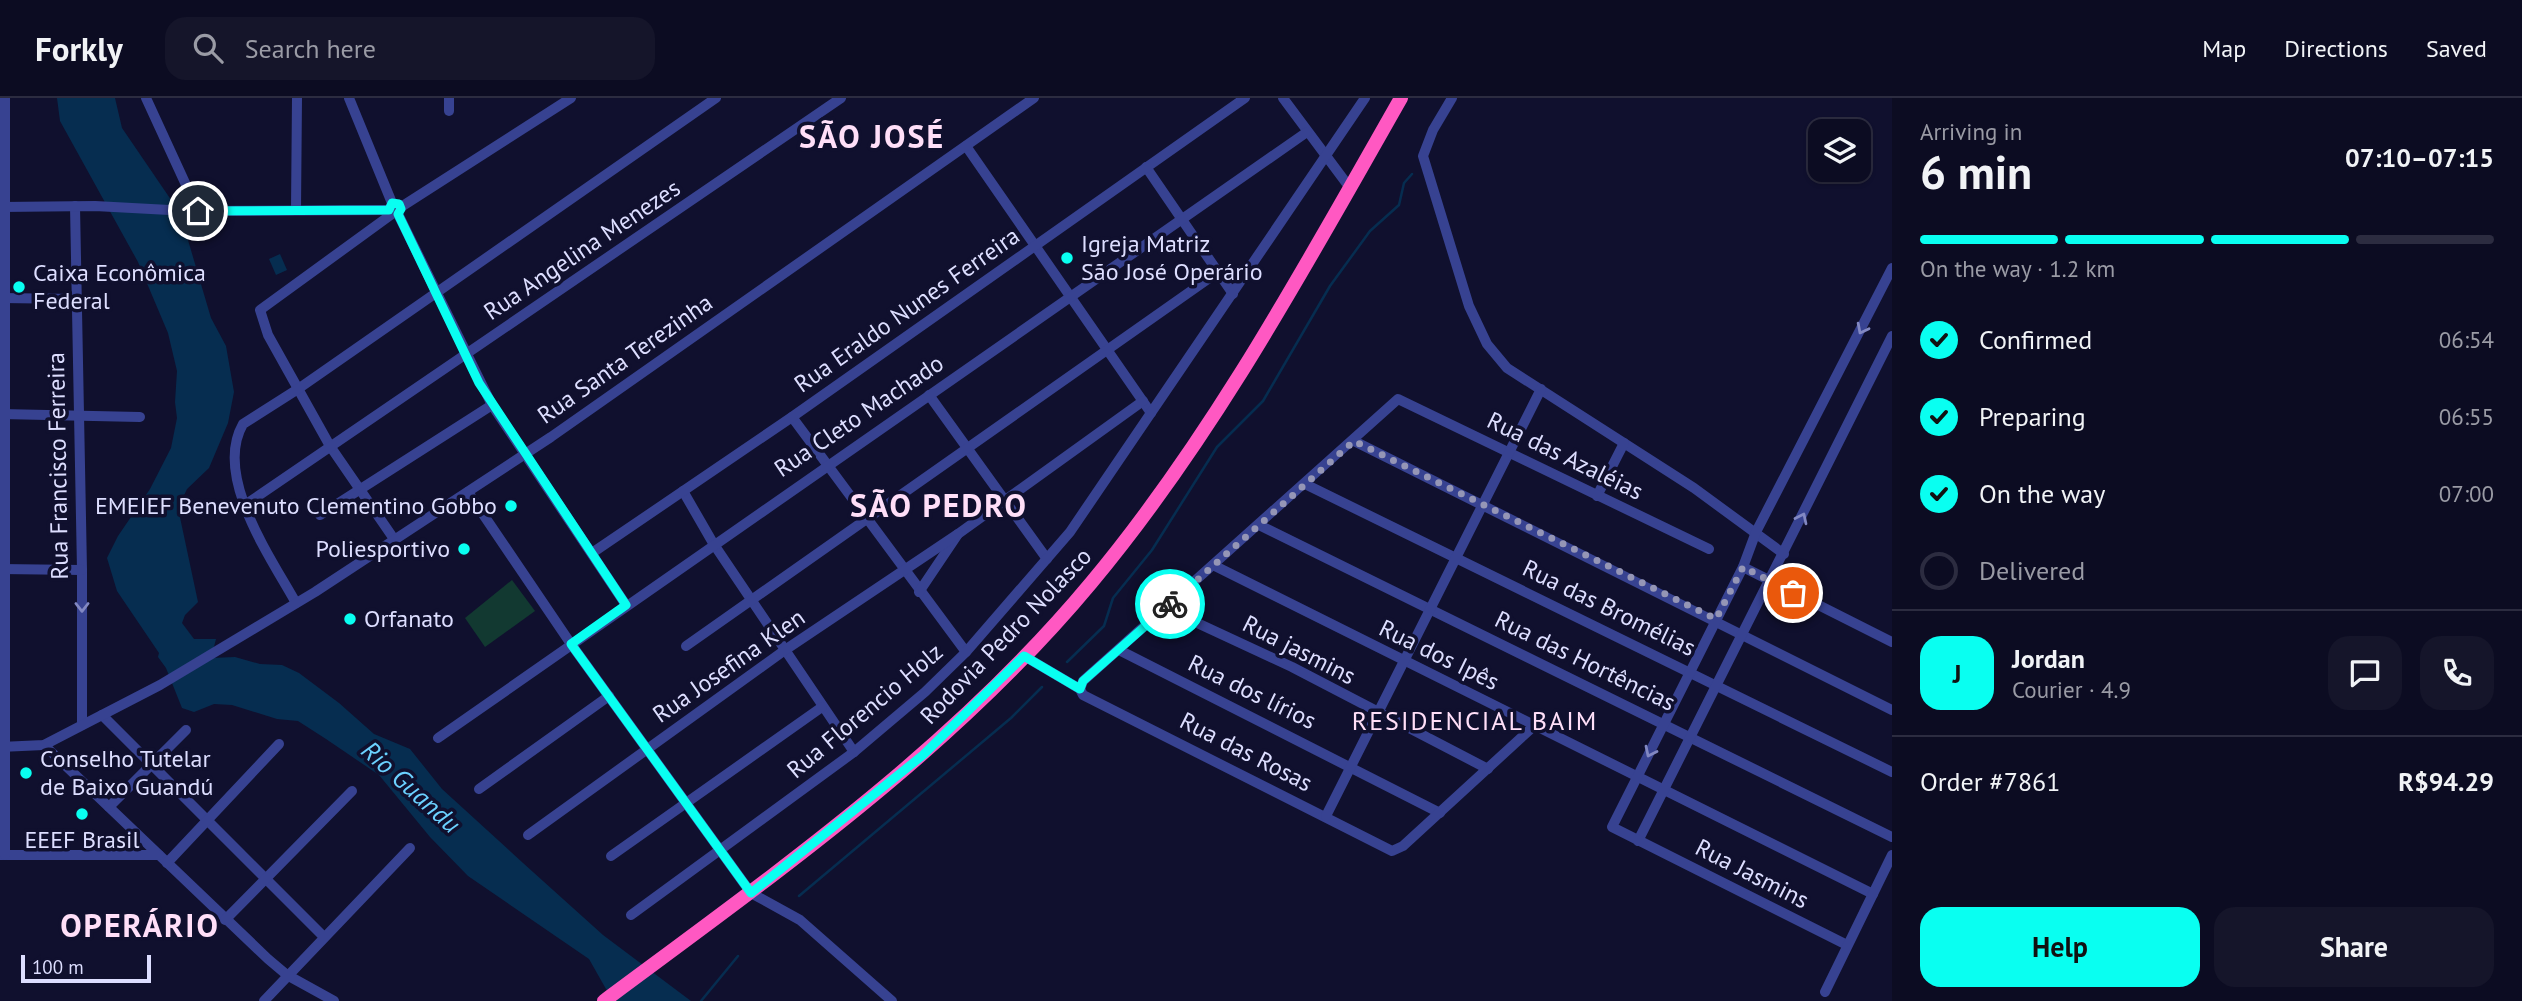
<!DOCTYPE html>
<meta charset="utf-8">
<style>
:root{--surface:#0c0c22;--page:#15152a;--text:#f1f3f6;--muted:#9a9ba5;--line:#2c2c40;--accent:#09fff1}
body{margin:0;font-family:"PT Sans",sans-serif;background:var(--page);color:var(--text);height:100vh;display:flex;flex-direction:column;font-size:26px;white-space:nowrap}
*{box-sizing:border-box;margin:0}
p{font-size:23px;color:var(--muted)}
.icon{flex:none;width:38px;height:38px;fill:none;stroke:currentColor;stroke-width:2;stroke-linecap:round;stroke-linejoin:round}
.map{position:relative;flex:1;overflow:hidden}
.side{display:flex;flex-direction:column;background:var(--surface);width:630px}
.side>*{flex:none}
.controls{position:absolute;left:1808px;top:21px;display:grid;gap:14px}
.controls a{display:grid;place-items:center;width:63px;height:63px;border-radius:14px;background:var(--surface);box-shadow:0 2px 5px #0004,0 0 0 2px var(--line);font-size:35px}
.scale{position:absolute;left:21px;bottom:18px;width:130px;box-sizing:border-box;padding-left:7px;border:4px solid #dddeff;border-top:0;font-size:19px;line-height:24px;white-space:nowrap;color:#dddeff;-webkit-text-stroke:5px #10102e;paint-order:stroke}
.pin{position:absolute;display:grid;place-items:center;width:60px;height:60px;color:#fff;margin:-30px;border:4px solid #fff;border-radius:50%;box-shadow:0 2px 7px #0007}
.courier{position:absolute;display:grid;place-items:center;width:70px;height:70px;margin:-35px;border:5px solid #09fff1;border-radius:50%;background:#fff;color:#222;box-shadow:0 2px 9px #0007}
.headline em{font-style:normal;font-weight:700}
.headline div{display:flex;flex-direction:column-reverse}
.headline{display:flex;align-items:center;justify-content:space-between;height:119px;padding:0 28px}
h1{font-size:46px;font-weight:700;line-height:52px}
.bar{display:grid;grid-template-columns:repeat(4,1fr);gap:10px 7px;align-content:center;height:84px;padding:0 28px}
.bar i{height:9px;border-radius:5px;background:var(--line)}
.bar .on{background:var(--accent)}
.bar p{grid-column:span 4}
.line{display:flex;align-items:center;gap:18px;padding:0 28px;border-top:2px solid var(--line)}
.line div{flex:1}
.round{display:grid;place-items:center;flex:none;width:74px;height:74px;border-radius:21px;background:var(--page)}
ol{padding:0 28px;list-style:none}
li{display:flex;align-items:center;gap:21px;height:77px}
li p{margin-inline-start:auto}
li .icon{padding:7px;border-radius:50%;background:var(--accent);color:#111;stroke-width:4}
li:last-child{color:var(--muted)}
li i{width:38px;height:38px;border:4px solid var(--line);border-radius:50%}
.button{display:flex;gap:14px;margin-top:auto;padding:14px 28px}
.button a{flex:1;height:80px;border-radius:21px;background:var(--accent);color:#111;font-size:28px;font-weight:700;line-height:80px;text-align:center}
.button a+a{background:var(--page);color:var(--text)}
header{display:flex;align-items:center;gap:42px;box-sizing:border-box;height:98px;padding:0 35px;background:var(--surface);border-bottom:2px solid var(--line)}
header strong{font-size:33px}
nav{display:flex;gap:38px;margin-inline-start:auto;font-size:24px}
.search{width:490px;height:63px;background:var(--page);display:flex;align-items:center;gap:18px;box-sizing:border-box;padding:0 24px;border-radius:21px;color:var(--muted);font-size:26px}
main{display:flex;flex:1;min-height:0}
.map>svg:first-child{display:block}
.green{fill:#123931}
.water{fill:#062d50}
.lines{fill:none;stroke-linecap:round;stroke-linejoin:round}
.stream{stroke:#062d50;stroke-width:2.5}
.minor{stroke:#374291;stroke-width:10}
.highway{stroke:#ff58c2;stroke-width:14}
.oneway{stroke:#8288c2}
.done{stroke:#9596b6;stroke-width:7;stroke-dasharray:0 12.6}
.route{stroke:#09fff1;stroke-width:9}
.poi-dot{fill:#09fff1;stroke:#10102e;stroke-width:2.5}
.labels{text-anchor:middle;stroke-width:7;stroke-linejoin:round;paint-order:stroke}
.poi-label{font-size:24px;fill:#dddeff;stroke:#10102e;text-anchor:start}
.street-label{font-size:24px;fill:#dddeff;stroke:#10102e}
.neighbourhood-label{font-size:26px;letter-spacing:2px;fill:#ffdff8;stroke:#10102e}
.water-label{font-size:26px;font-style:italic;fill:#6bd1ff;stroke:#10102e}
.district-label{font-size:32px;font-weight:bold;letter-spacing:2px;fill:#ffdff8;stroke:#10102e}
</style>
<header>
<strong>Forkly</strong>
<div class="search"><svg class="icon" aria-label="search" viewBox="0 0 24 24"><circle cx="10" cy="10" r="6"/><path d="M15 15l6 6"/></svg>Search here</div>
<nav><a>Map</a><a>Directions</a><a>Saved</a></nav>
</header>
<main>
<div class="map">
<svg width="1892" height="903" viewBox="0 0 1892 903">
<rect width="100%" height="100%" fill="#10102e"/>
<polygon class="green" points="512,482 535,513 485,549 465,520"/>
<g class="water">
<polygon points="57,0 115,0 122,30 180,115 211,220 226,248 234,294 228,325 209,370 187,391 178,410 198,504 185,517 182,525 194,541 216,541 211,560 235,559 260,566 282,567 299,575 339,605 374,636 410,651 442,691 523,765 603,837 691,903 617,903 606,891 589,861 468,778 430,739 379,677 326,641 298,623 277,621 232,607 214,606 194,614 182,610 166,570 158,559 159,555 117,493 107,460 118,438 150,391 171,350 177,320 175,304 177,273 168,235 138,164 60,23"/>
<polygon points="280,156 287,172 276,177 269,161"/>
</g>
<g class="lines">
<g class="stream">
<polyline points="1067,564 1104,528 1113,500 1152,452 1217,349 1263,303 1330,188 1370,133 1399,107 1404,85 1412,76"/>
<polyline points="799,798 1011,620 1042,589"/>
<polyline points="701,903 738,858"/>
</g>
<g class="minor">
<polyline points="146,0 198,113"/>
<polyline points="349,0 392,105 390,114 398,116 492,307 626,507"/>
<polyline points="1283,0 1350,90"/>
<polyline points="1452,0 1433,32 1423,58 1469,208 1487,246 1507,270 1694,390 1784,456"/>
<polyline points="449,13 449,0"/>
<polyline points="966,48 1151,315"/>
<polyline points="1146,69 1233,196"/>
<polyline points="75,108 82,472 82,627"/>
<polyline points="1,109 95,108 188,113 389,112"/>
<polyline points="401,109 571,0"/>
<polyline points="296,111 297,0"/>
<polyline points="392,116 260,212 268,237 330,348 394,441"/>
<polyline points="1,200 76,201"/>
<polyline points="929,297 1047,461"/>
<polyline points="1,316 140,319"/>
<polyline points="792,319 966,554"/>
<polyline points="1354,343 1892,612"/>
<polyline points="1305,386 1892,674"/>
<polyline points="683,393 713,445 854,654"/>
<polyline points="468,394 571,546 751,795 800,822 892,903"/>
<polyline points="1597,398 1624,345"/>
<polyline points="242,409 841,0"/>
<polyline points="320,417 492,307"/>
<polyline points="1259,427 1892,739"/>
<polyline points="592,455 792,319 1245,0"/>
<polyline points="1213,467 1873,796"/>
<polyline points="1743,469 1892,544"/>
<polyline points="0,471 82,472"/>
<polyline points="919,494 958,436 1143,303"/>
<path d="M296 505C271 460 213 378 243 326L298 291 716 0"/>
<polyline points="1165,510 1292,569 1488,671"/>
<polyline points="686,548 1218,174"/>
<polyline points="1119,552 1440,715"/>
<polyline points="1024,558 1080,591 1083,597 1392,753 1403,748 1535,627"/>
<polyline points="1080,591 1083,583 1398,301 1709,451"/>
<polyline points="102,617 324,839"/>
<polyline points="438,640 1307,34"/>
<polyline points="44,647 268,861 287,877 334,903"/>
<polyline points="0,649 44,647 160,587 315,494 551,339 1034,0"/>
<polyline points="479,691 609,598"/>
<polyline points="109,709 186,632"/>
<polyline points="1326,718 1541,291"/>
<polyline points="528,737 785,552 958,436"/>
<polyline points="1638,743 1892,238"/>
<polyline points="0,757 159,757"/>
<polyline points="5,757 5,0"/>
<polyline points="611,758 822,609"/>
<polyline points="167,765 279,646"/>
<polyline points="631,817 854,654 925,594 966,554 1070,434 1365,0"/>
<polyline points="225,822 352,693"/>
<polyline points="1847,847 1612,729 1743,469 1756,434 1892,170"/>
<polyline points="1825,894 1892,757"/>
<polyline points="264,903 410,750"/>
</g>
<path class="highway" d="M604 903C776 775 953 651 1091 485 1213 339 1307 165 1401 0"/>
</g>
<defs><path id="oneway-chevron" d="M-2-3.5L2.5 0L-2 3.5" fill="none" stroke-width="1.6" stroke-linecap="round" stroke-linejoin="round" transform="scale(1.75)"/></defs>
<g class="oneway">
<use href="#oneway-chevron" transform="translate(1862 231) rotate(117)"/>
<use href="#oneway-chevron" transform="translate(1802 420) rotate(-64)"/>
<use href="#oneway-chevron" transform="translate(82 509) rotate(90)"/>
<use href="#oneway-chevron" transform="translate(1650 654) rotate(116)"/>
</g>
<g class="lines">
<polyline class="done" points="1170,506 1354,343 1716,521 1743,469 1793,495"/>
<polyline class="route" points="198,113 389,112 392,105 399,106 401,111 398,116 479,285 626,507 571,546 751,795 923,657 1024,558 1080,591 1083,583 1170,506"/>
</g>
<g class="poi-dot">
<circle cx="1067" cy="160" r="7"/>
<circle cx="19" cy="189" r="7"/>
<circle cx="511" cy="408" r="7"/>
<circle cx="464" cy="451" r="7"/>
<circle cx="350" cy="521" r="7"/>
<circle cx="26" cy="675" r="7"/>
<circle cx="82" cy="716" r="7"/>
</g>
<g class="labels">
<g class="poi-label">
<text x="1081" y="154">Igreja Matriz<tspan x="1081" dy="28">São José Operário</tspan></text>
<text x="33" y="183">Caixa Econômica<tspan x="33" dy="28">Federal</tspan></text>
<text x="497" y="416" text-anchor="end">EMEIEF Benevenuto Clementino Gobbo</text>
<text x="450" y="459" text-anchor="end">Poliesportivo</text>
<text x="364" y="529">Orfanato</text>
<text x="40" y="669">Conselho Tutelar<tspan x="40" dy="28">de Baixo Guandú</tspan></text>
<text x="82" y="750" text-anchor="middle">EEEF Brasil</text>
</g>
<g class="street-label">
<text transform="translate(582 152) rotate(-34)" y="8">Rua Angelina Menezes</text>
<text transform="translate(907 212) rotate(-35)" y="8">Rua Eraldo Nunes Ferreira</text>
<text transform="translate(625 261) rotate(-35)" y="8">Rua Santa Terezinha</text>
<text transform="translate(859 318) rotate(-34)" y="8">Rua Cleto Machado</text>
<text transform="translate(1565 358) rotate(26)" y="8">Rua das Azaléias</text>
<text transform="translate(58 368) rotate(-91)" y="8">Rua Francisco Ferreira</text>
<text transform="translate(1609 510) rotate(26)" y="8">Rua das Bromélias</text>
<text transform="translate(1006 538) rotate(-46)" y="8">Rodovia Pedro Nolasco</text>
<text transform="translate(1299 552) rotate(27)" y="8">Rua jasmins</text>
<text transform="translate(1439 557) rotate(26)" y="8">Rua dos Ipês</text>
<text transform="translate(1585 563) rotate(26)" y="8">Rua das Hortências</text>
<text transform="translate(729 568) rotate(-35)" y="8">Rua Josefina Klen</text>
<text transform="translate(1252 594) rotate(26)" y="8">Rua dos lírios</text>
<text transform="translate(865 613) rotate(-40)" y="8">Rua Florencio Holz</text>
<text transform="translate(1246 654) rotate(27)" y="8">Rua das Rosas</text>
<text transform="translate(1752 776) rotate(27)" y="8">Rua Jasmins</text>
</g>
<g class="neighbourhood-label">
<text x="1475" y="632">RESIDENCIAL BAIM</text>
</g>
<g class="water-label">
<text transform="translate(411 689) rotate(42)" y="9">Rio Guandu</text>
</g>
<g class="district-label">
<text x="872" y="50">SÃO JOSÉ</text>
<text x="939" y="419">SÃO PEDRO</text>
<text x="140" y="839">OPERÁRIO</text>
</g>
</g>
</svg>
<div class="controls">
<a><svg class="icon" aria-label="layers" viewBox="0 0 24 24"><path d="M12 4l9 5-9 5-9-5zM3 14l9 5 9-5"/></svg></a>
</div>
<div class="scale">100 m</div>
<div class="pin" style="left:1793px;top:495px;background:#ea580c"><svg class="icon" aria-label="bag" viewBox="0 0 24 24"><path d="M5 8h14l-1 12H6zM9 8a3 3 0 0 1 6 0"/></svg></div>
<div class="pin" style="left:198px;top:113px;background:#1f2937"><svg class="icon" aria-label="home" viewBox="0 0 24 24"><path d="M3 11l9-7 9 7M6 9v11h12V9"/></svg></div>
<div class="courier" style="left:1170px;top:506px"><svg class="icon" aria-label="bike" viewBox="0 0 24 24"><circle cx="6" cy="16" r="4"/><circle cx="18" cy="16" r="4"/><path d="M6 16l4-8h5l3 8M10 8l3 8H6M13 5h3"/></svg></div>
</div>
<section class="side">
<div class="headline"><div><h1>6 min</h1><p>Arriving in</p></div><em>07:10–07:15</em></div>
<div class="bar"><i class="on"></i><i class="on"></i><i class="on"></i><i></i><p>On the way · 1.2 km</p></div>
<ol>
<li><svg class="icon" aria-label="check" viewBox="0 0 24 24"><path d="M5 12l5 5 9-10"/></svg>Confirmed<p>06:54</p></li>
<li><svg class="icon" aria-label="check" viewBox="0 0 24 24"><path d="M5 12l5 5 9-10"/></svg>Preparing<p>06:55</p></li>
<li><svg class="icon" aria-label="check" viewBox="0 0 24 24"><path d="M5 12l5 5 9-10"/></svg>On the way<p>07:00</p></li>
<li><i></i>Delivered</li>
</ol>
<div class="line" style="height:126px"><b class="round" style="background:var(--accent);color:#111">J</b><div><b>Jordan</b><p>Courier · 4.9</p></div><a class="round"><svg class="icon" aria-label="chat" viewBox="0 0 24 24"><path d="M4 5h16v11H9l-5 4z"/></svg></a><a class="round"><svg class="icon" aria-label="phone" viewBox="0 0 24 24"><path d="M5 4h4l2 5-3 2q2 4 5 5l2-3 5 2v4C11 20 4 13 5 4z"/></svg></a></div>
<div class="line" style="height:91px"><div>Order #7861</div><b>R$94.29</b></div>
<div class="button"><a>Help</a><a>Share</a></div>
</section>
</main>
